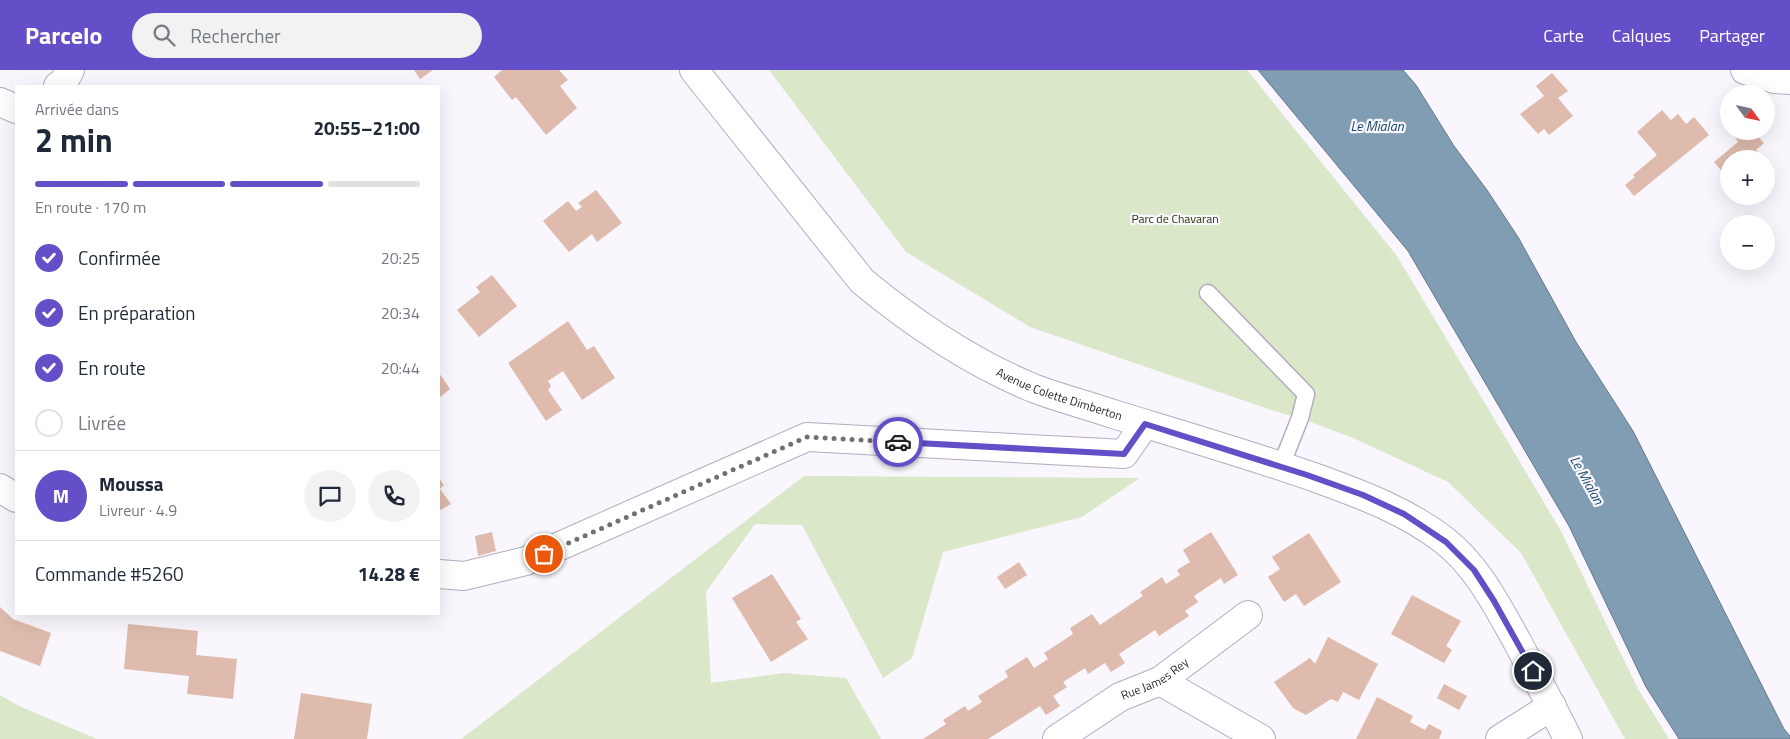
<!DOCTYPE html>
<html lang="fr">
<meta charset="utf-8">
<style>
:root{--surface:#fff;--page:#f2f2f3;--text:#1f2937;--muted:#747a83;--line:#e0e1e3;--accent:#644fc8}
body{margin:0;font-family:"Titillium Web",sans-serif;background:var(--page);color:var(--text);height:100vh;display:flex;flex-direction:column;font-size:19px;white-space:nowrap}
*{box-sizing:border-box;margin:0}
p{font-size:16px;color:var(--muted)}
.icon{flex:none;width:28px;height:28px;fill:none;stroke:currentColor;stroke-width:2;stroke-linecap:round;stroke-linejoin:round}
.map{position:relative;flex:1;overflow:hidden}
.drawer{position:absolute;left:15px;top:15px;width:425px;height:530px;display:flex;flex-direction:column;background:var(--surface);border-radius:0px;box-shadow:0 5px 20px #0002}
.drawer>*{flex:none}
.needle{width:32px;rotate:123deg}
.fabs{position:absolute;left:1720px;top:15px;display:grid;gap:10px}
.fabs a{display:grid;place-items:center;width:55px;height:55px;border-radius:50%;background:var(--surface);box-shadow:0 5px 20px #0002;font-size:25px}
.pin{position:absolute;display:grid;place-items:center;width:42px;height:42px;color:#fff;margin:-21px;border:2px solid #fff;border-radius:50%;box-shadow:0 1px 5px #0007}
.courier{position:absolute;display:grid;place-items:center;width:50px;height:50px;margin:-25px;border:4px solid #644fc8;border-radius:50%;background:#fff;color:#222;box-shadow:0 1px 6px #0007}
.head em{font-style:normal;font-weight:700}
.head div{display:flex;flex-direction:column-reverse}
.head{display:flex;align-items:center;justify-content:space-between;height:85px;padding:0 20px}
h1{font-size:32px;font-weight:700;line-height:38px}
.bar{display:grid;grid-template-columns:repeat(4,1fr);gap:8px 5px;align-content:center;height:60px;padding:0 20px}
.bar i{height:6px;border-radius:4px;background:var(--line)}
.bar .selected{background:var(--accent)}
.bar p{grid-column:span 4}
.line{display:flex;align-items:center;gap:12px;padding:0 20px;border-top:1px solid var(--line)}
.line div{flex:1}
.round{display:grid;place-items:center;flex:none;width:52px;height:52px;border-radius:26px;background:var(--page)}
ol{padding:0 20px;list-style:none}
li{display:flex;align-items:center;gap:15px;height:55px}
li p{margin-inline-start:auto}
li .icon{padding:5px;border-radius:50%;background:var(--accent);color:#fff;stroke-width:4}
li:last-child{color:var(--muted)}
li i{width:28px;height:28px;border:2px solid var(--line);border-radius:50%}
header{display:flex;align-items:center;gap:30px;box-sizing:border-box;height:70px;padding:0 25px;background:var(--accent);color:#fff}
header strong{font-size:24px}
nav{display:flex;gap:28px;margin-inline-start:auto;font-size:18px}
.search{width:350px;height:45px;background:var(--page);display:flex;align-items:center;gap:12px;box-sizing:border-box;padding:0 18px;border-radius:28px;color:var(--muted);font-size:19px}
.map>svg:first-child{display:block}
.green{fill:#dae7c9}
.water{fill:#809db3;stroke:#667a8b}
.building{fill:#debbac}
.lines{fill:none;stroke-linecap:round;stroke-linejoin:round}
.lane-casing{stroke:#b4acbe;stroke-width:19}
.street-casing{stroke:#b4acbe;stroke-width:30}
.lane{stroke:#fff;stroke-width:16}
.street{stroke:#fff;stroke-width:28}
.done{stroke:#726f77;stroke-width:5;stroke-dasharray:0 9}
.route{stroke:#644fc8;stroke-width:6}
.labels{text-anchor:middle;stroke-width:4.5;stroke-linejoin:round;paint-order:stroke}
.park-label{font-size:12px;fill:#273804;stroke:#f9f6fe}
.street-label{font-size:12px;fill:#2a272e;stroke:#f9f6fe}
.water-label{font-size:14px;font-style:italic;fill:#174869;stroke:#f9f6fe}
</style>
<header>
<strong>Parcelo</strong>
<div class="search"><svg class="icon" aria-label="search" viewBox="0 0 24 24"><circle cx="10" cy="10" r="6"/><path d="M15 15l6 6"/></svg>Rechercher</div>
<nav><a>Carte</a><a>Calques</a><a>Partager</a></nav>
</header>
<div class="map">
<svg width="1790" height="669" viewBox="0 0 1790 669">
<rect width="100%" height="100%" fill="#f9f6fe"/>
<g class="green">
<polygon points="769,0 1247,0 1397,186 1561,461 1638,619 1669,669 1625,669 1521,483 1448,412 1353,368 1300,348 1274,341 1030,257 906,182"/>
<polygon points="804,406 1140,408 1082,447 943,482 912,588 883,608 802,455 755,454 706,522 711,613 784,603 846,608 881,669 461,669"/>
<polygon points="0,625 19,636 97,669 0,669"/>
</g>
<polygon class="water" points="1258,0 1403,0 1416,15 1454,76 1487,120 1518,167 1576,272 1633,361 1784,659 1790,666 1790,669 1679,669 1646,617 1569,456 1408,181"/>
<g class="building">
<polygon points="414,0 433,0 420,9"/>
<polygon points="502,0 559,0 568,10 560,16 577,38 546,65 516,27 512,30 494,7"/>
<polygon points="1552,3 1568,21 1558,28 1573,46 1549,65 1544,59 1538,64 1520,44 1544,26 1536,16"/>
<polygon points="1662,40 1671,50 1678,44 1686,54 1694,47 1709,65 1634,126 1625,115 1635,107 1633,105 1657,85 1637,62"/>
<polygon points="1741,61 1753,61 1764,73 1756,80 1763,89 1729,89 1729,110 1714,92 1738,72 1735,67"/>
<polygon points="596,120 622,153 597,172 592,164 569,182 543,151 568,131 576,141 582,137 578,133"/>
<polygon points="492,205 517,236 479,267 457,240 480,222 476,217"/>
<polygon points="568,251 587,280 594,276 615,308 582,330 563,301 548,311 551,316 548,320 562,340 546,351 508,293"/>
<polygon points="439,303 450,319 439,328"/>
<polygon points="439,408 444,415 440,419 451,434 439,441"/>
<polygon points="492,462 496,481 478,486 475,466"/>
<polygon points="1211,462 1238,505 1224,514 1221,508 1194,526 1198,532 1185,541 1189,546 1159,566 1155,560 1119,584 1125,593 1111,602 1105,593 1088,604 1085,598 1063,612 1067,617 1053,626 1060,636 1046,645 1040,636 988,669 923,669 946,654 943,650 965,636 968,641 982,632 978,626 1008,607 1005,601 1027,587 1034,598 1048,589 1044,583 1073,564 1070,558 1092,544 1100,555 1143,526 1140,522 1162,507 1166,514 1180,505 1177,500 1190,492 1183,480"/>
<polygon points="1309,463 1341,512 1304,536 1296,524 1284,532 1268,507 1280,499 1272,487"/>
<polygon points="1019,492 1027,505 1005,519 997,507"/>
<polygon points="772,504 801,549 796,552 808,569 771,592 732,528"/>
<polygon points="1412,525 1461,551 1446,576 1452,580 1444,593 1391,564"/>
<polygon points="0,537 13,549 51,563 40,596 0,581"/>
<polygon points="128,554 198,561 196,585 237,589 233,629 187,624 189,606 124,599"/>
<polygon points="1328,567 1378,594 1359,630 1343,622 1338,632 1331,629 1306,645 1293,638 1274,612 1310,588 1315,594"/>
<polygon points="1444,614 1467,626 1459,640 1437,628"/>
<polygon points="301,623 372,634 367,669 294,669"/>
<polygon points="1377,627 1413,646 1410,652 1425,660 1429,654 1442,661 1439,669 1356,669"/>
</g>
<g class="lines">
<defs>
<polyline id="lane" points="1208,223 1306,324 1300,348 1281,396"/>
<g id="street">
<path id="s1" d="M694 0 862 211C914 254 970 292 1033 318 1059 328 1087 335 1113 344 1182 365 1251 385 1319 409 1363 425 1408 442 1445 471 1478 497 1497 536 1517 571 1534 604 1552 636 1568 669"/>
<polyline points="1745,0 1774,9 1790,10"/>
<polyline points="58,16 63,13 70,0"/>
<polyline points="0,32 16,39"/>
<polyline points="0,418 16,428"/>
<polyline points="439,504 464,506 526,491 807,367 1124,384 1145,354"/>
<polyline points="1160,611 1261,669"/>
<path id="s2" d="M1057 669 1120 627 1160 611 1248 545"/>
<polyline points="1500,669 1552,636"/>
</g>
</defs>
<use href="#lane" class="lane-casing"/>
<use href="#street" class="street-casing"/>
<use href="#lane" class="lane"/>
<use href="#street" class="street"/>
</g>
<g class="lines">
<polyline class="done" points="544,484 807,367 898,372"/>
<polyline class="route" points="898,372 1124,384 1145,354 1307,405 1363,425 1404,444 1446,472 1474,500 1494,531 1533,601"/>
</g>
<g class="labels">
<g class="park-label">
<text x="1175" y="153">Parc de Chavaran</text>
</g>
<g class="street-label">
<text dy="4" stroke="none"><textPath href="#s1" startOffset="499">Avenue Colette Dimberton</textPath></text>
<text dy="4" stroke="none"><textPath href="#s2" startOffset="115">Rue James Rey</textPath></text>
</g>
<g class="water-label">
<text x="1377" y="61">Le Mialan</text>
<text transform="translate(1587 410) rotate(61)" y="5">Le Mialan</text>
</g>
</g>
</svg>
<div class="fabs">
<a><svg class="needle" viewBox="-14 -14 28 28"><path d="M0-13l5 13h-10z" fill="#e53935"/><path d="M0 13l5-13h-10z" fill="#747a83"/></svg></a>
<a>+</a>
<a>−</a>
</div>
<div class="pin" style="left:544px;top:484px;background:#ea580c"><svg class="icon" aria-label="bag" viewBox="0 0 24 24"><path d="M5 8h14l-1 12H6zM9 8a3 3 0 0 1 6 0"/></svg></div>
<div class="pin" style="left:1533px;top:601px;background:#1f2937"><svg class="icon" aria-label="home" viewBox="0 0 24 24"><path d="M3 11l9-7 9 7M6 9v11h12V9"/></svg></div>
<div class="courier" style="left:898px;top:372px"><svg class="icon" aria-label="car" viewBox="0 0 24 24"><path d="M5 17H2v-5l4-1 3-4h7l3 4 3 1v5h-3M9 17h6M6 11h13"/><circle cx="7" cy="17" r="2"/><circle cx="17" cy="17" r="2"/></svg></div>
<section class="drawer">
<div class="head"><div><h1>2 min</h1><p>Arrivée dans</p></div><em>20:55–21:00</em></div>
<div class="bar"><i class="selected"></i><i class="selected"></i><i class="selected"></i><i></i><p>En route · 170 m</p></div>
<ol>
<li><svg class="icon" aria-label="check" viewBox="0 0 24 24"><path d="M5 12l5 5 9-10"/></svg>Confirmée<p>20:25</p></li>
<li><svg class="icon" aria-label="check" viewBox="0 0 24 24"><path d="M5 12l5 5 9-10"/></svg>En préparation<p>20:34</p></li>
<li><svg class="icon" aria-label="check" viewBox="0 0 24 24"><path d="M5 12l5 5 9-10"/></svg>En route<p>20:44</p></li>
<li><i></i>Livrée</li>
</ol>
<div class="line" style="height:90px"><b class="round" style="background:var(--accent);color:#fff">M</b><div><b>Moussa</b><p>Livreur · 4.9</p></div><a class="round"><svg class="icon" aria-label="chat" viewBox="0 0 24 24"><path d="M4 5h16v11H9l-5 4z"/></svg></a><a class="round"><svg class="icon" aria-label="phone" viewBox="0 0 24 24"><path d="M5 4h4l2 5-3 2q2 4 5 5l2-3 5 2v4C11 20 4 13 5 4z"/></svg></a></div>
<div class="line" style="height:65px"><div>Commande #5260</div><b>14.28 €</b></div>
</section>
</div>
